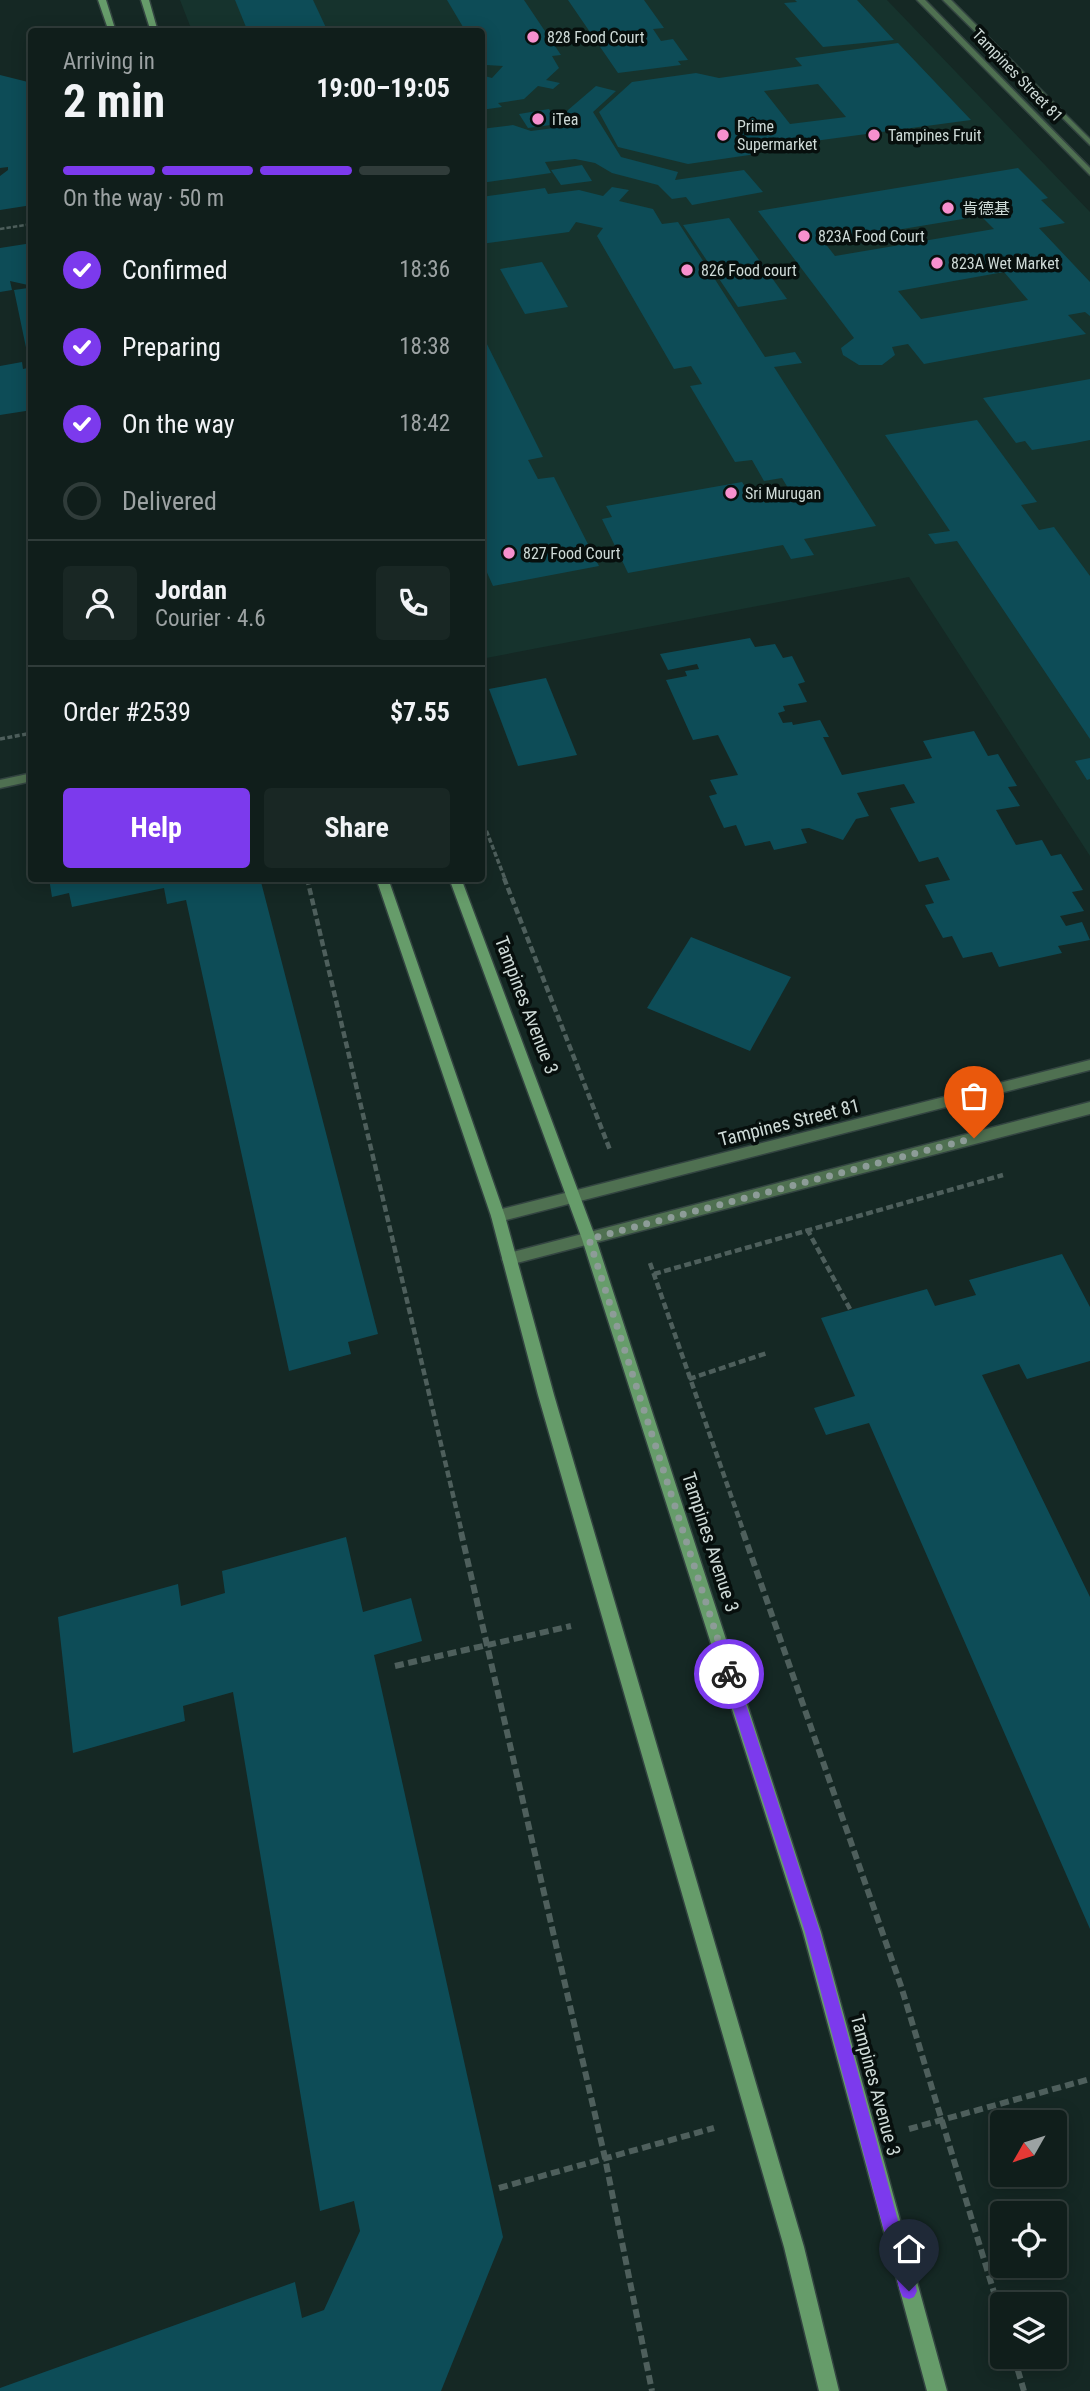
<!DOCTYPE html>
<meta charset="utf-8">
<style>
:root{--surface:#101e1b;--page:#192724;--text:#f1f3f6;--muted:#9ca2a3;--line:#303c3a;--accent:#7c3aed}
body{margin:0;font-family:"Roboto Condensed","Noto Sans SC",sans-serif;background:var(--page);color:var(--text);height:100vh;display:flex;flex-direction:column;font-size:26px;white-space:nowrap}
*{box-sizing:border-box;margin:0}
p{font-size:23px;color:var(--muted)}
.icon{flex:none;width:38px;height:38px;fill:none;stroke:currentColor;stroke-width:2;stroke-linecap:round;stroke-linejoin:round}
.map{position:relative;flex:1;overflow:hidden}
.drawer{position:absolute;left:28px;top:28px;width:457px;height:854px;display:flex;flex-direction:column;background:var(--surface);border-radius:7px;box-shadow:0 4px 18px #0003,0 0 0 2px var(--line)}
.drawer>*{flex:none}
.needle{width:46px;rotate:231deg}
.controls{position:absolute;left:990px;top:2110px;display:grid;gap:14px}
.controls a{display:grid;place-items:center;width:77px;height:77px;border-radius:7px;background:var(--surface);box-shadow:0 4px 18px #0003,0 0 0 2px var(--line);font-size:35px}
.pin{position:absolute;display:grid;place-items:center;width:60px;height:60px;color:#fff;margin:-72px -30px;border-radius:50% 50% 50% 0;rotate:-45deg;box-shadow:0 0 7px #0007}
.pin .icon{rotate:45deg}
.courier{position:absolute;display:grid;place-items:center;width:70px;height:70px;margin:-35px;border:5px solid #7c3aed;border-radius:50%;background:#fff;color:#222;box-shadow:0 2px 9px #0007}
.overview em{font-style:normal;font-weight:700}
.overview div{display:flex;flex-direction:column-reverse}
.overview{display:flex;align-items:center;justify-content:space-between;height:119px;padding:0 35px}
h1{font-size:46px;font-weight:700;line-height:52px}
.bar{display:grid;grid-template-columns:repeat(4,1fr);gap:10px 7px;align-content:center;height:84px;padding:0 35px}
.bar i{height:9px;border-radius:5px;background:var(--line)}
.bar .current{background:var(--accent)}
.bar p{grid-column:span 4}
.line{display:flex;align-items:center;gap:18px;padding:0 35px;border-top:2px solid var(--line)}
.line div{flex:1}
.round{display:grid;place-items:center;flex:none;width:74px;height:74px;border-radius:7px;background:var(--page)}
ol{padding:0 35px;list-style:none}
li{display:flex;align-items:center;gap:21px;height:77px}
li p{margin-inline-start:auto}
li .icon{padding:7px;border-radius:50%;background:var(--accent);color:#fff;stroke-width:4}
li:last-child{color:var(--muted)}
li i{width:38px;height:38px;border:4px solid var(--line);border-radius:50%}
.primary-button{display:flex;gap:14px;margin-top:auto;padding:14px 35px}
.primary-button a{flex:1;height:80px;border-radius:7px;background:var(--accent);color:#fff;font-size:28px;font-weight:700;line-height:80px;text-align:center}
.primary-button a+a{background:var(--page);color:var(--text)}
.map>svg:first-child{display:block}
.built{fill:#16332d}
.building{fill:#0d4c57;fill-rule:evenodd}
.lines{fill:none;stroke-linecap:round;stroke-linejoin:round}
.street-casing{stroke:#334441;stroke-width:3}
.secondary-casing{stroke:#334441;stroke-width:3}
.path-far3{stroke:#4e5f5c;stroke-width:2.5;stroke-dasharray:4.5 2;stroke-linecap:butt}
.path-far2{stroke:#4e5f5c;stroke-width:3.5;stroke-dasharray:5 2.5;stroke-linecap:butt}
.path-far1{stroke:#4e5f5c;stroke-width:4.5;stroke-dasharray:7 3.5;stroke-linecap:butt}
.path{stroke:#4e5f5c;stroke-width:6;stroke-dasharray:9 4.5;stroke-linecap:butt}
.street{fill:#4f7051;fill-rule:evenodd}
.secondary{fill:#669c6a;fill-rule:evenodd}
.route{fill:#7c3aed}
.done{stroke:#8d9c98;stroke-width:7;stroke-dasharray:0 12.6}
.poi-dot{fill:#f790ce;stroke:#070f0d;stroke-width:2.5}
.labels{text-anchor:middle;stroke-width:7;stroke-linejoin:round;paint-order:stroke}
.far-poi-label{font-size:16px;fill:#cedad7;stroke:#070f0d;text-anchor:start}
.far-street-label{font-size:16px;fill:#cedad7;stroke:#070f0d}
.street-label{font-size:19px;fill:#cedad7;stroke:#070f0d}
</style>
<div class="map">
<svg width="1090" height="2391" viewBox="0 0 1090 2391">
<rect width="100%" height="100%" fill="#152824"/>
<polygon class="built" points="180,0 887,0 1090,212 1090,856 909,577 481,659 481,32 192,31"/>
<g class="building">
<polygon points="235,0 313,0 328,32 248,32"/>
<polygon points="447,0 524,0 561,55 552,56 559,68 546,80 560,83 553,89 538,86 524,99 498,103 502,107 481,110 481,75 492,78 503,66 486,65 481,57 481,32 466,32"/>
<polygon points="568,0 644,0 664,28 653,29 661,41 673,39 688,60 678,61 681,65 618,73"/>
<polygon points="795,0 857,0 894,40 823,47 784,3 797,2"/>
<path d="M898 43 971 120 762 148 756 154 688 164 618 147 599 112 632 82 696 73 719 78 802 66 795 58ZM818 84 846 117 790 124 764 91Z"/>
<polygon points="0,75 32,83 32,205 0,210 0,176 8,170 8,167 0,168"/>
<polygon points="596,86 616,91 593,112 621,157 678,172 675,180 744,170 763,192 692,205 686,197 672,199 658,185 612,173 595,163 575,159 545,162 551,173 481,183 481,129 513,125 531,131 561,127 568,110"/>
<polygon points="549,109 558,124 528,128 519,114"/>
<polygon points="582,165 592,181 561,185 551,170"/>
<path d="M1018 168 1048 198 1041 200 1065 223 1039 228 1090 282V316L1085 312 1068 315 1086 334 924 364 908 344 892 347 895 355 882 365H859L843 355 841 348 854 338 758 211ZM981 216 994 229 835 256 824 242ZM1004 272 1028 300 921 319 898 291Z"/>
<polygon points="612,187 629,190 619,201 653,209 662,224 678,222 765,357 795,352 802,363 774,367 876,526 804,539 814,555 791,559 783,545 628,573 602,519 612,517 606,506 742,482 749,493 758,492 765,503 794,498 782,478 764,481 752,460 735,462 690,386 702,384 691,366 674,369 597,236 603,228 576,222 569,232 481,244 481,197 545,188 548,194 579,190 603,196"/>
<polygon points="729,218 787,299 738,307 683,225"/>
<polygon points="32,243 32,357 28,357 14,290 28,288 28,285 10,281 12,290 0,292 0,248"/>
<polygon points="542,262 568,307 525,314 500,269"/>
<polygon points="481,332 543,457 528,460 538,479 554,477 599,566 493,586 481,559"/>
<polygon points="22,362 23,369 32,367 32,410 0,415 0,366"/>
<polygon points="1090,379 1090,440 1075,443 1032,450 1025,441 1016,443 983,398"/>
<polygon points="977,420 1037,502 1021,505 1039,530 1054,527 1090,576 1090,739 957,541 935,544 928,534 950,531 885,435"/>
<polygon points="750,638 755,647 775,644 783,658 792,656 805,682 798,684 807,702 783,706 785,711 778,713 783,723 792,722 793,725 820,720 829,737 823,737 842,775 932,758 923,741 974,731 988,756 998,754 1017,786 1008,787 1020,806 996,810 1016,845 1042,840 1051,856 1061,854 1083,890 1072,892 1084,911 1060,916 1066,926 1082,922 1090,940 1058,946 1062,953 999,967 992,952 963,958 952,936 943,938 925,905 934,903 925,885 950,880 938,857 919,862 890,808 915,803 904,784 857,793 869,816 856,819 843,840 809,828 801,829 807,843 774,850 770,841 745,846 736,825 724,828 709,796 717,794 710,780 738,775 718,735 693,740 666,680 687,676 685,671 699,669 697,664 668,670 660,654"/>
<polygon points="546,678 577,755 518,766 489,689"/>
<polygon points="1090,758 1090,779 1087,780 1075,761"/>
<polygon points="49,878 260,878 378,1334 348,1342 351,1354 289,1371 186,900 167,904 164,888 72,907 69,893 52,897"/>
<polygon points="691,937 791,977 750,1051 647,1008"/>
<polygon points="1062,1254 1090,1307 1090,1361 1027,1379 1019,1364 982,1375 1090,1597 1090,1929 869,1423 826,1435 814,1408 855,1396 821,1318 927,1289 935,1306 976,1295 969,1280"/>
<polygon points="346,1537 363,1612 411,1598 422,1641 374,1655 503,2237 441,2391 0,2391 0,2388 295,2282 302,2318 324,2310 360,2231 354,2201 320,2211 233,1692 183,1706 185,1721 73,1753 58,1617 178,1584 181,1606 225,1593 222,1571"/>
</g>
<g class="lines">
<defs>
<g id="street">
<polygon points="917,0 925,0 1090,168 1090,175"/>
<polygon points="943,0 951,0 1090,139 1090,145"/>
<polygon points="32,773 32,781 0,788 0,780"/>
<polygon points="1090,1060 1090,1070 498,1222 493,1220 491,1216 493,1212 498,1210"/>
<polygon points="1090,1102 1090,1114 509,1265 504,1264 502,1259 504,1254 509,1253"/>
</g>
<g id="secondary">
<polygon points="98,0 106,0 116,32 109,32"/>
<polygon points="141,0 149,0 158,32 151,32"/>
<polygon points="376,878 388,878 505,1216 554,1395 804,2247 839,2391 819,2391 784,2247 538,1395 491,1216"/>
<polygon points="449,878 461,878 596,1239 821,1932 947,2391 927,2391 803,1932 582,1239"/>
</g>
</defs>
<use href="#street" class="street-casing"/>
<use href="#secondary" class="secondary-casing"/>
<polyline class="path-far3" points="0,229 32,224"/>
<g class="path-far2">
<polyline points="0,739 32,733"/>
<polyline points="481,817 505,879"/>
</g>
<g class="path-far1">
<polyline points="307,878 462,1533"/>
<polyline points="504,878 610,1150"/>
<polyline points="807,1229 850,1309"/>
<polyline points="650,1263 744,1533"/>
<polyline points="654,1274 1003,1175"/>
<polyline points="689,1379 767,1353"/>
</g>
<g class="path">
<polyline points="461,1532 605,2158 652,2391"/>
<polyline points="743,1532 901,1986 1003,2322"/>
<polyline points="395,1666 571,1626"/>
<polyline points="909,2129 1090,2079"/>
<polyline points="499,2188 714,2128"/>
<polyline points="1014,2357 1024,2391"/>
</g>
<use href="#street" class="street"/>
<use href="#secondary" class="secondary"/>
</g>
<polygon class="route" points="729,1667 736,1674 820,1932 917,2291 914,2297 909,2299 903,2297 900,2291 805,1932 722,1674"/>
<g class="lines">
<polyline class="done" points="729,1674 589,1239 974,1138"/>
</g>
<g class="poi-dot">
<circle cx="533" cy="37" r="7"/>
<circle cx="538" cy="119" r="7"/>
<circle cx="723" cy="135" r="7"/>
<circle cx="874" cy="135" r="7"/>
<circle cx="948" cy="208" r="7"/>
<circle cx="804" cy="236" r="7"/>
<circle cx="937" cy="263" r="7"/>
<circle cx="687" cy="270" r="7"/>
<circle cx="731" cy="493" r="7"/>
<circle cx="509" cy="553" r="7"/>
</g>
<g class="labels">
<g class="far-poi-label">
<text x="547" y="43">828 Food Court</text>
<text x="552" y="125">iTea</text>
<text x="737" y="132">Prime<tspan x="737" dy="18">Supermarket</tspan></text>
<text x="888" y="141">Tampines Fruit</text>
<text x="962" y="214">肯德基</text>
<text x="818" y="242">823A Food Court</text>
<text x="951" y="269">823A Wet Market</text>
<text x="701" y="276">826 Food court</text>
<text x="745" y="499">Sri Murugan</text>
<text x="523" y="559">827 Food Court</text>
</g>
<g class="far-street-label">
<text transform="translate(1018 75) rotate(46)" y="6">Tampines Street 81</text>
</g>
<g class="street-label">
<text transform="translate(527 1005) rotate(69)" y="7">Tampines Avenue 3</text>
<text transform="translate(789 1122) rotate(-14)" y="7">Tampines Street 81</text>
<text transform="translate(711 1542) rotate(72)" y="7">Tampines Avenue 3</text>
<text transform="translate(876 2085) rotate(75)" y="7">Tampines Avenue 3</text>
</g>
</g>
</svg>
<div class="controls">
<a><svg class="needle" viewBox="-14 -14 28 28"><path d="M0-13l5 13h-10z" fill="#e53935"/><path d="M0 13l5-13h-10z" fill="#9ca2a3"/></svg></a>
<a><svg class="icon" aria-label="locate" viewBox="0 0 24 24"><circle cx="12" cy="12" r="6"/><path d="M12 2v4M12 18v4M2 12h4M18 12h4"/></svg></a>
<a><svg class="icon" aria-label="layers" viewBox="0 0 24 24"><path d="M12 4l9 5-9 5-9-5zM3 14l9 5 9-5"/></svg></a>
</div>
<div class="pin" style="left:974px;top:1138px;background:#ea580c"><svg class="icon" aria-label="bag" viewBox="0 0 24 24"><path d="M5 8h14l-1 12H6zM9 8a3 3 0 0 1 6 0"/></svg></div>
<div class="pin" style="left:909px;top:2291px;background:#1f2937"><svg class="icon" aria-label="home" viewBox="0 0 24 24"><path d="M3 11l9-7 9 7M6 9v11h12V9"/></svg></div>
<div class="courier" style="left:729px;top:1674px"><svg class="icon" aria-label="bike" viewBox="0 0 24 24"><circle cx="6" cy="16" r="4"/><circle cx="18" cy="16" r="4"/><path d="M6 16l4-8h5l3 8M10 8l3 8H6M13 5h3"/></svg></div>
<section class="drawer">
<div class="overview"><div><h1>2 min</h1><p>Arriving in</p></div><em>19:00–19:05</em></div>
<div class="bar"><i class="current"></i><i class="current"></i><i class="current"></i><i></i><p>On the way · 50 m</p></div>
<ol>
<li><svg class="icon" aria-label="check" viewBox="0 0 24 24"><path d="M5 12l5 5 9-10"/></svg>Confirmed<p>18:36</p></li>
<li><svg class="icon" aria-label="check" viewBox="0 0 24 24"><path d="M5 12l5 5 9-10"/></svg>Preparing<p>18:38</p></li>
<li><svg class="icon" aria-label="check" viewBox="0 0 24 24"><path d="M5 12l5 5 9-10"/></svg>On the way<p>18:42</p></li>
<li><i></i>Delivered</li>
</ol>
<div class="line" style="height:126px"><a class="round"><svg class="icon" aria-label="person" viewBox="0 0 24 24"><circle cx="12" cy="8" r="4"/><path d="M4 21q1-7 8-7t8 7"/></svg></a><div><b>Jordan</b><p>Courier · 4.6</p></div><a class="round"><svg class="icon" aria-label="phone" viewBox="0 0 24 24"><path d="M5 4h4l2 5-3 2q2 4 5 5l2-3 5 2v4C11 20 4 13 5 4z"/></svg></a></div>
<div class="line" style="height:91px"><div>Order #2539</div><b>$7.55</b></div>
<div class="primary-button"><a>Help</a><a>Share</a></div>
</section>
</div>
